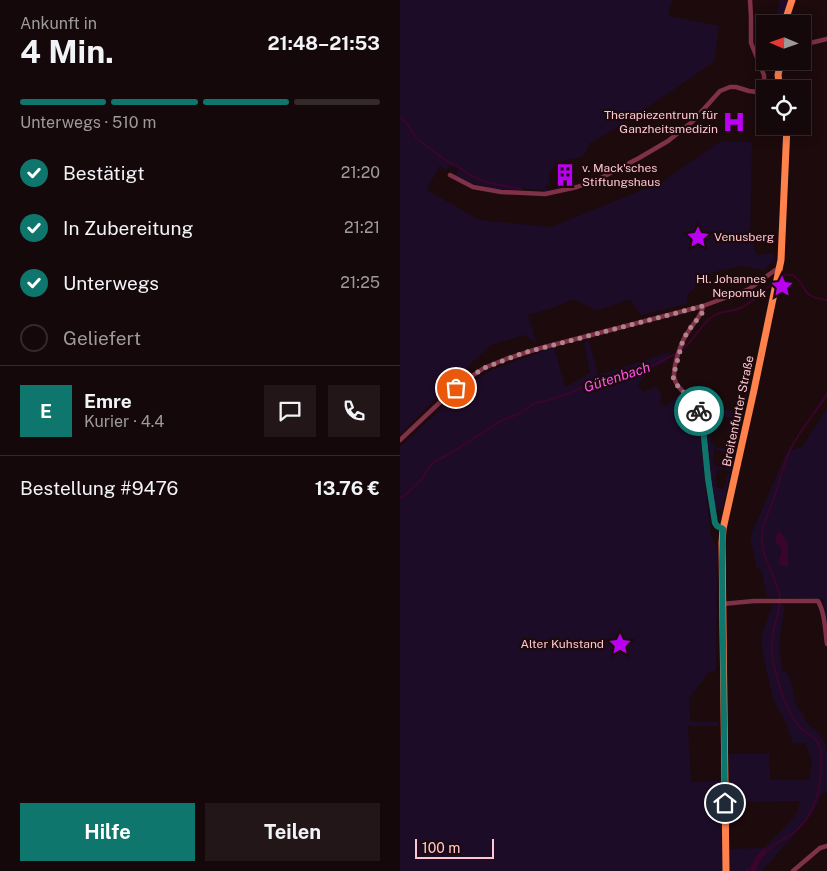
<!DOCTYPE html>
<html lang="de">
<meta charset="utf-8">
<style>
:root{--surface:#15080a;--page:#221618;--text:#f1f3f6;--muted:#9d9a9c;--line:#34292b;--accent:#0f766e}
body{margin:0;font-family:"Public Sans",sans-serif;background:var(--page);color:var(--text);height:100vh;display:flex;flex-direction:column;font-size:19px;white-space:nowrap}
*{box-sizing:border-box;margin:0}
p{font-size:16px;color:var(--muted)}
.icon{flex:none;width:28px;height:28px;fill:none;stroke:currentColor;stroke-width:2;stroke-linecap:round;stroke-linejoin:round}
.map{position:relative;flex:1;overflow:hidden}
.sheet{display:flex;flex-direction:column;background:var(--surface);width:400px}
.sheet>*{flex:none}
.needle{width:32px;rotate:272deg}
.buttons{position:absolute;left:356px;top:15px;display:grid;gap:10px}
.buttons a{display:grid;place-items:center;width:55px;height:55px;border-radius:0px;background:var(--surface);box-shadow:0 2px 12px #0003,0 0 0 1px var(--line);font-size:25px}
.scale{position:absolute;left:15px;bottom:12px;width:79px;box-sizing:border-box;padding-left:5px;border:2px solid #ffc5d1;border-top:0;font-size:14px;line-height:18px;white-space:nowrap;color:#ffc5d1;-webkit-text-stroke:4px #1c0a0d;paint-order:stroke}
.pin{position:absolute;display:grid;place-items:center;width:42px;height:42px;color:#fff;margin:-21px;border:2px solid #fff;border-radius:50%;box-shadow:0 1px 5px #0007}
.courier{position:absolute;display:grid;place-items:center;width:50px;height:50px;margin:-25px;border:4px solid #0f766e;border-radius:50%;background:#fff;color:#222;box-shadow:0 1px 6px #0007}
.headline em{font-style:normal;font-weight:700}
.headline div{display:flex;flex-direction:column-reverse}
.headline{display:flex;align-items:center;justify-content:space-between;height:85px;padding:0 20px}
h1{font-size:32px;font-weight:700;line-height:38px}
.bar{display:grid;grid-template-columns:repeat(4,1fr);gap:8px 5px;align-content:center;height:60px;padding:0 20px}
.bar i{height:6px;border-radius:4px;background:var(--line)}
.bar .current{background:var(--accent)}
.bar p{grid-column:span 4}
.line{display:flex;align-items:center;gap:12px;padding:0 20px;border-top:1px solid var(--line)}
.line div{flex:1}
.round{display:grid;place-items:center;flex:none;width:52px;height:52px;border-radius:0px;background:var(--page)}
ol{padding:0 20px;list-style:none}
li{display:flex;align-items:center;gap:15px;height:55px}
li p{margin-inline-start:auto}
li .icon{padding:5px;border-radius:50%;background:var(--accent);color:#fff;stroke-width:4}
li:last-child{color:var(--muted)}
li i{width:28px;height:28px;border:2px solid var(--line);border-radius:50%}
.cta{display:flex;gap:10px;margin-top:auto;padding:10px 20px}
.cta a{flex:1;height:58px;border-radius:0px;background:var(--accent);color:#fff;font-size:20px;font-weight:700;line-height:58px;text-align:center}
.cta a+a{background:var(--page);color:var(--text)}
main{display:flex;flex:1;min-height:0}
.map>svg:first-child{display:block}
.green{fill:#1d0c27}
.water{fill:#3a052a}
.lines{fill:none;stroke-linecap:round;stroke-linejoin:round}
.stream{stroke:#3a052a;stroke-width:2}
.minor{stroke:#7f3147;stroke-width:4.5}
.primary{stroke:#ff824c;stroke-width:7}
.done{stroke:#b0848c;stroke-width:5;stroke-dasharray:0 9}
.route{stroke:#0f766e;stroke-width:6}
.labels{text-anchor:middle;stroke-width:4.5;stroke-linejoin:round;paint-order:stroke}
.poi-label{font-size:12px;fill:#ffc5d1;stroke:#1c0a0d;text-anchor:end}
.street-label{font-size:12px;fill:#ffc5d1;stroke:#1c0a0d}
.water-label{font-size:14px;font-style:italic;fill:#ff53e7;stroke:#1c0a0d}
</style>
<main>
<section class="sheet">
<div class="headline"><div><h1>4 Min.</h1><p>Ankunft in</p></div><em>21:48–21:53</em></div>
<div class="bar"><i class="current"></i><i class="current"></i><i class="current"></i><i></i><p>Unterwegs · 510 m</p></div>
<ol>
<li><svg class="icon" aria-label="check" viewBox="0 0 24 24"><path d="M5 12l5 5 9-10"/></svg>Bestätigt<p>21:20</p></li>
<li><svg class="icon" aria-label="check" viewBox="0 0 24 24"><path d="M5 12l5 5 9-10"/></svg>In Zubereitung<p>21:21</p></li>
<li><svg class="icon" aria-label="check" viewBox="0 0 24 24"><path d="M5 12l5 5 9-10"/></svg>Unterwegs<p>21:25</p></li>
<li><i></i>Geliefert</li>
</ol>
<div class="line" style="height:90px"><b class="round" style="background:var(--accent);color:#fff">E</b><div><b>Emre</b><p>Kurier · 4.4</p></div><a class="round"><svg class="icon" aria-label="chat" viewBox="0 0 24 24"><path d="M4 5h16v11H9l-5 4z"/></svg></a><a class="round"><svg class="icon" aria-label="phone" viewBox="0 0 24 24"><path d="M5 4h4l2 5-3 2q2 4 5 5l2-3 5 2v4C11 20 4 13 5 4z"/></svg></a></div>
<div class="line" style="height:65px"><div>Bestellung #9476</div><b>13.76 €</b></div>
<div class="cta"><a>Hilfe</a><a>Teilen</a></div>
</section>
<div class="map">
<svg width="427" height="871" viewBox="0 0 427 871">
<rect width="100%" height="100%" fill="#1c0a0d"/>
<g class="green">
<path d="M0 0H273L270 5 269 16 319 26 314 62 229 120 189 144C187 149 187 154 181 157 178 159 172 158 169 159 154 163 147 170 150 185L146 186 145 187 150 191 144 192V190L121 188 120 192C95 190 78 187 55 176L58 169 50 166 46 170 39 166 27 190 80 220 151 227 262 182 321 141 352 142 350 235 357 255 373 253 375 258 364 270 340 266 311 273 288 294 286 304 241 315 230 299 197 311 173 299 153 308 128 315 137 344 124 335 91 345 61 373 0 434Z"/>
<polygon points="379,0 389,0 382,19 381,24 378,24 377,20 378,15 377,12 379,5"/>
<polygon points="189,341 198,375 270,352 267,361 251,369 238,384 243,392 256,386 262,396 259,401 265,407 280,393 292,408 298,418 311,537 317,546 316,671 309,672 289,698 290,722 318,722 318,726 288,726 291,782 323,780 324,849 364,848 378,834 397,813 400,801 330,802 329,754 369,754 370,780 409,780 412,760 405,743 393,743 385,721 382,714 377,708 372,695 362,649 362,635 373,604 385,605 380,637 379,638 379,650 383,672 387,672 388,678 390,677 396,705 404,715 404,719 411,727 419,733 425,742 427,752 427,792 422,794 412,814 403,825 362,871 355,871 361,860 367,853 354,859 350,871 0,871 0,447 56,395 75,380 94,369 154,347 165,387 190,373 184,342"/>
<polygon points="300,406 343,413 340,428 337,428 338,420 322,416 320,424 315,424 317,417 302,413"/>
<polygon points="427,408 427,626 423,599 367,597 361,569 357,569 350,537 387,451 402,447"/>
<polygon points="304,417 306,417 308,422 311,422 313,418 315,418 313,422 313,423 311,435 307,436"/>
<polygon points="329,428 338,432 335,449 330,448 332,437 327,435"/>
<polygon points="311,436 312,437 311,443 316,445 313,457 309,457 307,437"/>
<polygon points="317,447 327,449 323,470 317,469 316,478 311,478 309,458 314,458 313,465 321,467 325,452 316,450"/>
<polygon points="330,449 335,451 330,472 325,470"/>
<polygon points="327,474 330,474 322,510 316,510 311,479 317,479 316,487 324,489"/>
</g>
<g class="water">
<polygon points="379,531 388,543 388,565 386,566 380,565 379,560 382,549 375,542 376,537"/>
<polygon points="364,848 367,853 361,860 355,871 350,871 354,859"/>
</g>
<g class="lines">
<g class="stream">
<polyline points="0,117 5,121 17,139 48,162 58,166 66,173 85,182 121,189"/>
<path d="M380 279 385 275H393C409 287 399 297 427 300"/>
<path d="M281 350C294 341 300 325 313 316 322 310 333 312 343 307 355 300 363 290 374 283"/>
<polyline points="0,498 5,495 23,478 26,471 34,462 51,453 99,422 118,414 135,403 146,401 170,393 196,381 230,374 246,369 277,353"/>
<path d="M365 852C373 844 383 840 393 833 413 818 420 793 421 769 421 760 423 747 416 740 413 736 407 734 404 731 389 717 382 696 377 677 373 662 370 648 373 633 375 622 380 610 380 599 378 577 360 559 362 534 363 523 369 512 373 501 379 484 383 464 391 448 401 429 416 412 427 394"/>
<polyline points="346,871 353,864"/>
</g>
<g class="minor">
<polyline points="350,0 351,17 351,43 364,75 365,93"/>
<polyline points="402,45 427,39"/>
<polyline points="50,175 73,187 101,192 145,194 177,187 199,179 239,158 268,141 292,122 320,91 330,87 336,87 349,91 365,93"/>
<path d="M303 306C302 316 293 323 288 332 281 341 274 364 274 375 273 387 295 400 299 412 305 428 305 446 307 462 309 482 312 502 315 523L317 526 323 529"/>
<polyline points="0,440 55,388 69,378 84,368 106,359 137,349 303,306 349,289 374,271 379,268"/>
<path d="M322 604 354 601H418C425 613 425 630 427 644"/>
<polyline points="393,871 420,848 427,846"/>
</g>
<g class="primary">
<polyline points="384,24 392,0"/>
<polyline points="380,89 378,75 381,61"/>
<polyline points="326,871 322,543 323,529 354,390 381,260 387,126"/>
</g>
</g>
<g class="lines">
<polyline class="done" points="56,388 69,378 84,368 123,353 303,306 303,312 288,331 283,340 273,377 276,384 297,406 299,411"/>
<polyline class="route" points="299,411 303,428 308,479 315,523 317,526 323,529 322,562 325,803"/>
</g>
<defs>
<symbol id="hospital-bare" viewBox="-9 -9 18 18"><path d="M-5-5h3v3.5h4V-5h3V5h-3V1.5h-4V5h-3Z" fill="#ba00f0" stroke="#1c0a0d" stroke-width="2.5" paint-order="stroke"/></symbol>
<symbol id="building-bare" viewBox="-9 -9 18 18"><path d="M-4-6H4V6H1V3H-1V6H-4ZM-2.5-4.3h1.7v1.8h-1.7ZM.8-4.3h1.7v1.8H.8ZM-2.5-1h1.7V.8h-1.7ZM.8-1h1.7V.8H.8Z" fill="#ba00f0" stroke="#1c0a0d" stroke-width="2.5" paint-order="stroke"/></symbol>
<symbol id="sight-bare" viewBox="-9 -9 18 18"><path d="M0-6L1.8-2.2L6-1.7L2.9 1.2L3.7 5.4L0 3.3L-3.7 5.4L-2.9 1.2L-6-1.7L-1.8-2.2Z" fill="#ba00f0" stroke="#1c0a0d" stroke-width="2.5" paint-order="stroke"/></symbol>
</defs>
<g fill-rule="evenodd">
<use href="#hospital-bare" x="318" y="106" width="32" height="32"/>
<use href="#building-bare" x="149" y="159" width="32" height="32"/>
<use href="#sight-bare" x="282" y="221" width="32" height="32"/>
<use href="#sight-bare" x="366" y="270" width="32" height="32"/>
<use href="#sight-bare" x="204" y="628" width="32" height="32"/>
</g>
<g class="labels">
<g class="poi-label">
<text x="318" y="119">Therapiezentrum für<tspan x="318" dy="14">Ganzheitsmedizin</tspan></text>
<text x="182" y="172" text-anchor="start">v. Mack'sches<tspan x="182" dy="14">Stiftungshaus</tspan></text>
<text x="314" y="241" text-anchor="start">Venusberg</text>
<text x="366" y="283">Hl. Johannes<tspan x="366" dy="14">Nepomuk</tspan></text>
<text x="204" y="648">Alter Kuhstand</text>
</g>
<g class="street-label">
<text transform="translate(338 411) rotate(-78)" y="4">Breitenfurter Straße</text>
</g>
<g class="water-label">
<text transform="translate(217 377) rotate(-18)" y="5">Gütenbach</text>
</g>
</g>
</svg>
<div class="buttons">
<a><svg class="needle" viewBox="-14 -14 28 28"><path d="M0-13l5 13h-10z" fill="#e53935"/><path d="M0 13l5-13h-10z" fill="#9d9a9c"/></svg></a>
<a><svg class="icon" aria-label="locate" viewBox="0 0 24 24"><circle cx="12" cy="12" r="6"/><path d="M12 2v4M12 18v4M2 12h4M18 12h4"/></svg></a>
</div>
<div class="scale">100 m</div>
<div class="pin" style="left:56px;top:388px;background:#ea580c"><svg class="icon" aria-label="bag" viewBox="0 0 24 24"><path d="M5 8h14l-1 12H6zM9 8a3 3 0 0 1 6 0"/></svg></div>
<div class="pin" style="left:325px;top:803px;background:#1f2937"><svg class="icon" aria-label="home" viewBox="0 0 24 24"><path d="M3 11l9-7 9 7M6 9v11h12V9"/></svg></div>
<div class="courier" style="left:299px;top:411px"><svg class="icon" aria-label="bike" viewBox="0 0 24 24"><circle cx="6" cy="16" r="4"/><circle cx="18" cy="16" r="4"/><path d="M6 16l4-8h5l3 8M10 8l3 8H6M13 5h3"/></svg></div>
</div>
</main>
